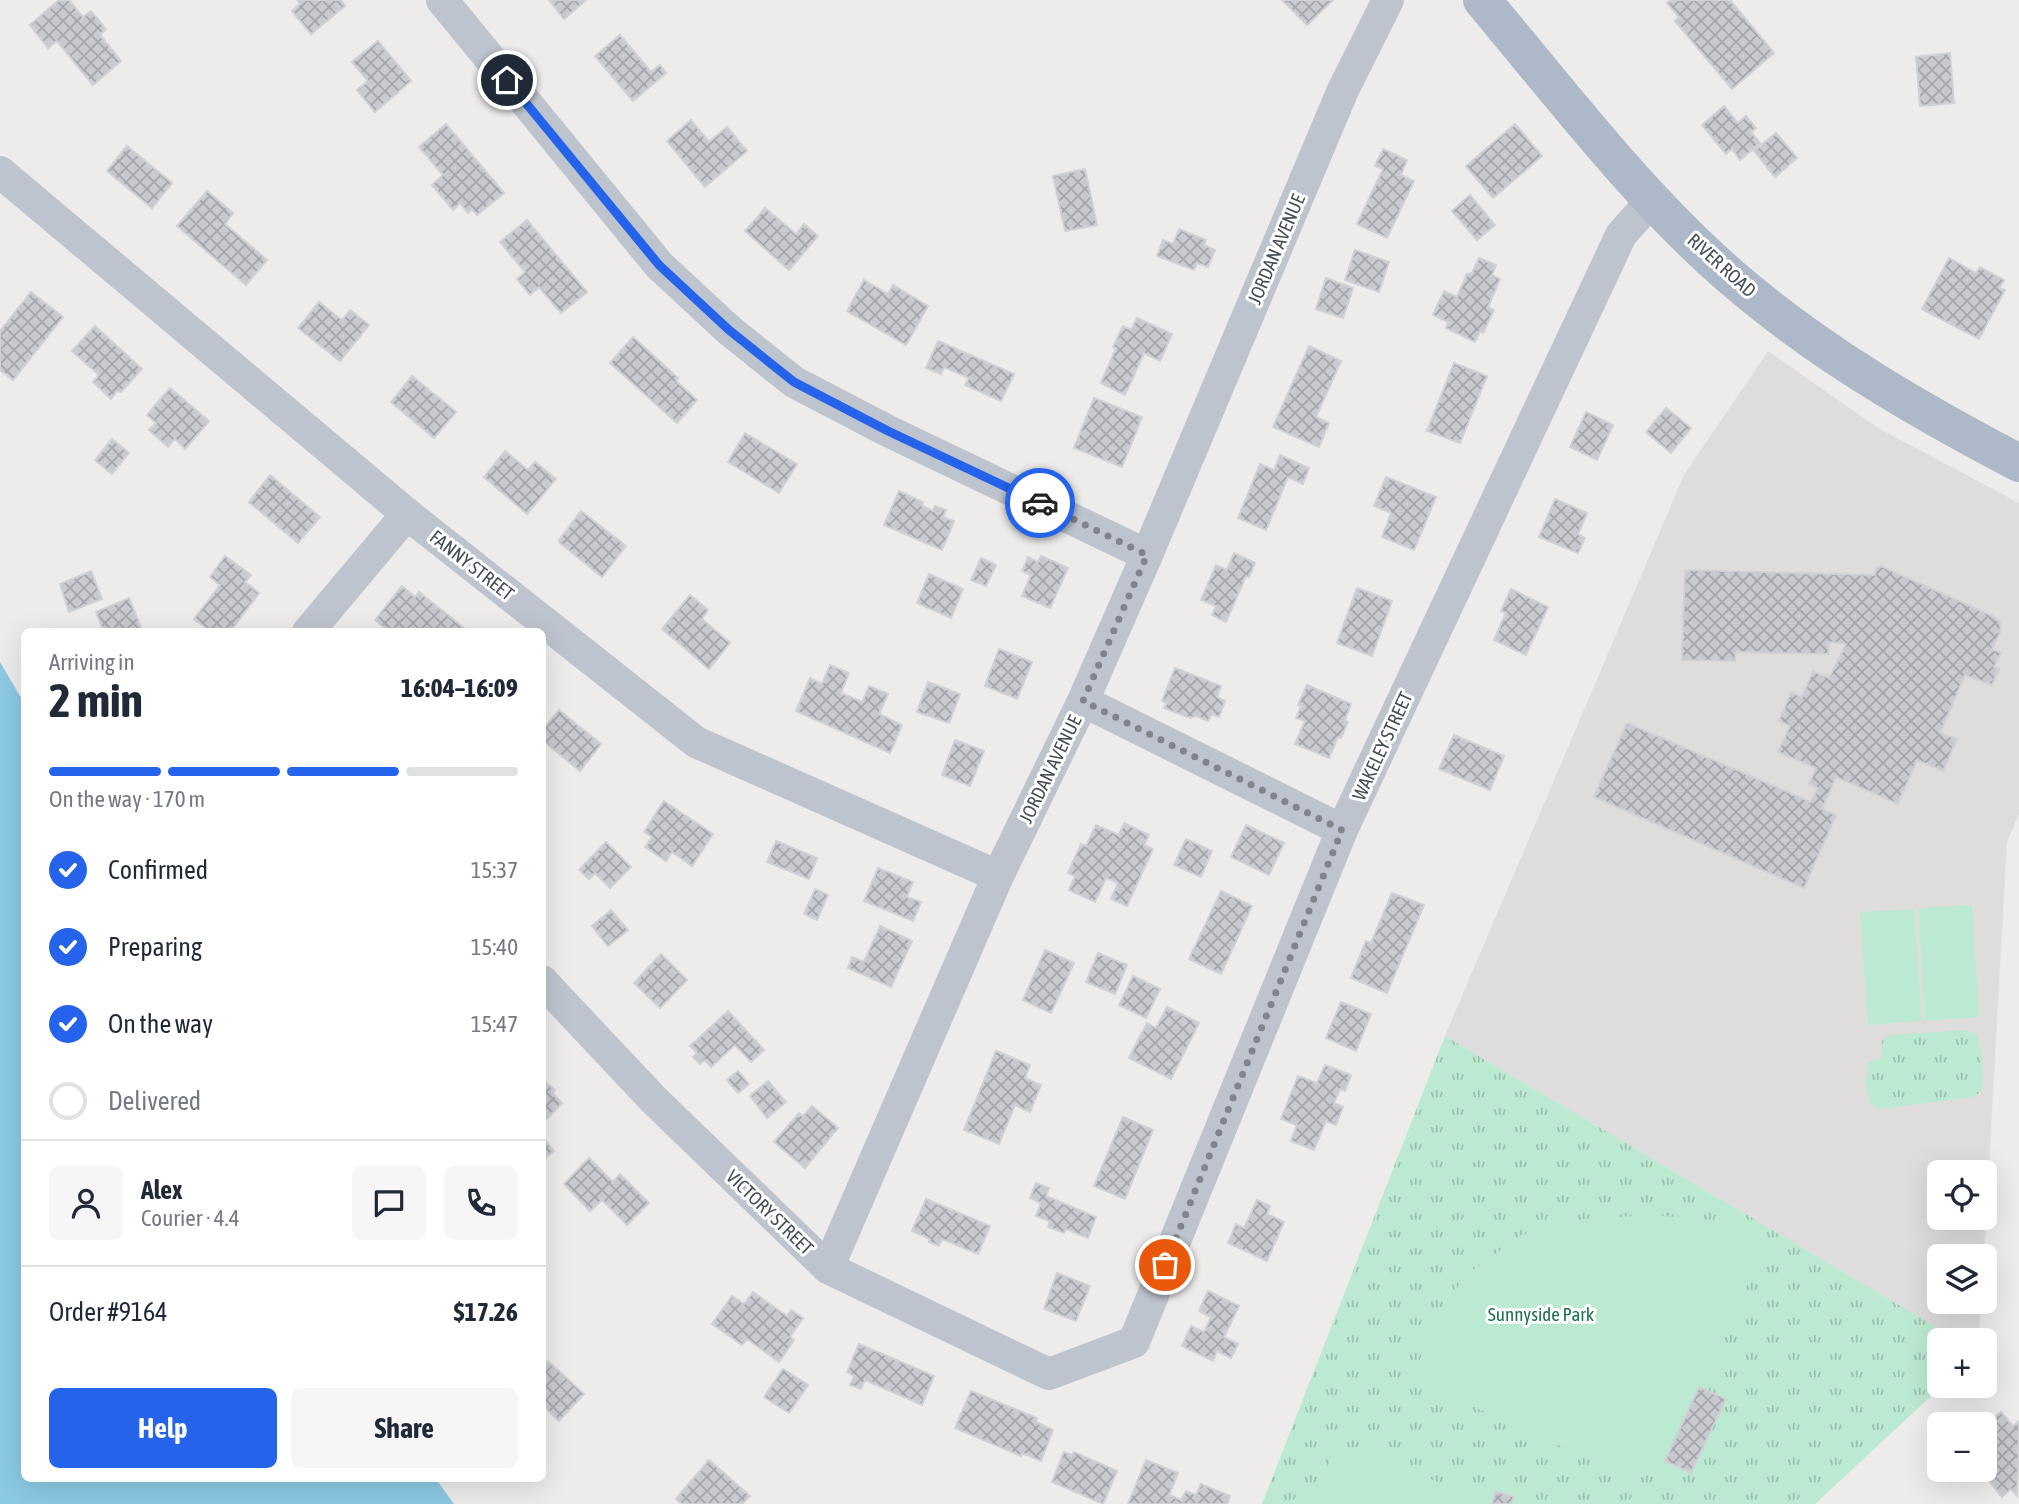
<!DOCTYPE html>
<meta charset="utf-8">
<style>
:root{--surface:#fff;--page:#f6f6f7;--text:#1f2937;--muted:#747a83;--line:#e0e1e3;--accent:#2563eb}
body{margin:0;font-family:"Asap Condensed",sans-serif;background:var(--page);color:var(--text);height:100vh;display:flex;flex-direction:column;font-size:26px;white-space:nowrap}
*{box-sizing:border-box;margin:0}
p{font-size:23px;color:var(--muted)}
.icon{flex:none;width:38px;height:38px;fill:none;stroke:currentColor;stroke-width:2;stroke-linecap:round;stroke-linejoin:round}
.map{position:relative;flex:1;overflow:hidden}
.side{position:absolute;left:21px;top:628px;width:525px;height:854px;display:flex;flex-direction:column;background:var(--surface);border-radius:10px;box-shadow:0 7px 28px #0002}
.side>*{flex:none}
.tools{position:absolute;left:1927px;top:1160px;display:grid;gap:14px}
.tools a{display:grid;place-items:center;width:70px;height:70px;border-radius:10px;background:var(--surface);box-shadow:0 7px 28px #0002;font-size:35px}
.pin{position:absolute;display:grid;place-items:center;width:60px;height:60px;color:#fff;margin:-30px;border:4px solid #fff;border-radius:50%;box-shadow:0 2px 7px #0007}
.courier{position:absolute;display:grid;place-items:center;width:70px;height:70px;margin:-35px;border:5px solid #2563eb;border-radius:50%;background:#fff;color:#222;box-shadow:0 2px 9px #0007}
.summary em{font-style:normal;font-weight:700}
.summary div{display:flex;flex-direction:column-reverse}
.summary{display:flex;align-items:center;justify-content:space-between;height:119px;padding:0 28px}
h1{font-size:46px;font-weight:700;line-height:52px}
.bar{display:grid;grid-template-columns:repeat(4,1fr);gap:10px 7px;align-content:center;height:84px;padding:0 28px}
.bar i{height:9px;border-radius:5px;background:var(--line)}
.bar .on{background:var(--accent)}
.bar p{grid-column:span 4}
.line{display:flex;align-items:center;gap:18px;padding:0 28px;border-top:2px solid var(--line)}
.line div{flex:1}
.round{display:grid;place-items:center;flex:none;width:74px;height:74px;border-radius:10px;background:var(--page)}
ol{padding:0 28px;list-style:none}
li{display:flex;align-items:center;gap:21px;height:77px}
li p{margin-inline-start:auto}
li .icon{padding:7px;border-radius:50%;background:var(--accent);color:#fff;stroke-width:4}
li:last-child{color:var(--muted)}
li i{width:38px;height:38px;border:4px solid var(--line);border-radius:50%}
.action{display:flex;gap:14px;margin-top:auto;padding:14px 28px}
.action a{flex:1;height:80px;border-radius:10px;background:var(--accent);color:#fff;font-size:28px;font-weight:700;line-height:80px;text-align:center}
.action a+a{background:var(--page);color:var(--text)}
.map>svg:first-child{display:block}
.education{fill:#dfdddc;fill-rule:evenodd}
.grass{fill:url(#grass-tufts)}
.pitch{fill:#bce9d2}
.water{fill:#8cc9e3}
.building{fill:url(#building-cross-hatch);stroke:#d0d1d7;stroke-width:2}
.lines{fill:none;stroke-linecap:round;stroke-linejoin:round}
.minor{stroke:#bdc4cd;stroke-width:32}
.major{stroke:#adb8c8;stroke-width:38}
.done{stroke:#80848b;stroke-width:7;stroke-dasharray:0 12.6}
.route{stroke:#2563eb;stroke-width:9}
.labels{text-anchor:middle;stroke-width:6;stroke-linejoin:round;paint-order:stroke}
.street-label{font-size:19px;fill:#454d57;stroke:#fff}
.park-label{font-size:19px;fill:#1d714f;stroke:#fff}
</style>
<div class="map">
<svg width="2019" height="1504" viewBox="0 0 2019 1504">
<defs>
<pattern id="grass-tufts" width="24" height="20" patternUnits="userSpaceOnUse" patternTransform="scale(1.75)"><rect width="24" height="20" fill="#bce9d2"/><path d="M3 7l-1-3M5 7V3M7 7l1-3M15 17l-1-3M17 17v-4M19 17l1-3" fill="none" stroke="#9bbfad"/></pattern>
<pattern id="building-cross-hatch" width="8" height="8" patternUnits="userSpaceOnUse" patternTransform="scale(1.75)"><rect width="8" height="8" fill="#c8cad0"/><path d="M0 0l8 8M0 8l8-8" fill="none" stroke="#a4a6ac"/></pattern>
</defs>
<rect width="100%" height="100%" fill="#eeebeb"/>
<path class="education" d="M1768 351 1878 428 2019 503V814L2007 842 1984 1256H1939V1302H1981L1979 1340H1958L1445 1036 1684 475ZM1939 1172H1984V1218H1939Z"/>
<g class="grass">
<path d="M1965 1030 1976 1034 1979 1041C1980 1051 1987 1083 1981 1091 1977 1096 1971 1097 1966 1098L1881 1109 1870 1104 1865 1081 1868 1073 1867 1062 1881 1059 1882 1041 1890 1035Z"/>
<polygon points="1445,1036 1958,1340 1939,1340 1939,1386 1942,1386 1815,1504 1262,1504"/>
</g>
<g class="pitch">
<polygon points="1972,905 1979,1017 1925,1021 1918,908"/>
<polygon points="1914,909 1922,1021 1868,1025 1860,912"/>
<polygon points="1651,1215 1713,1220 1765,1242 1672,1466 1635,1480 1413,1379 1431,1328 1464,1277 1521,1235 1583,1219"/>
<polygon points="1335,1442 1495,1504 1317,1504"/>
</g>
<polygon class="water" points="0,662 24,703 24,1479 436,1479 454,1504 0,1504"/>
<g class="building">
<polygon points="59,0 69,0 83,17 91,11 106,29 100,35 121,61 93,85 57,41 48,48 30,25"/>
<polygon points="297,0 341,0 345,6 311,34 292,11 300,4"/>
<polygon points="549,0 586,0 564,19"/>
<polygon points="1282,0 1333,0 1307,25"/>
<polygon points="1671,0 1730,0 1774,53 1732,89 1675,21 1679,17 1667,3"/>
<polygon points="620,35 651,72 660,65 666,73 633,101 595,56"/>
<polygon points="378,41 411,81 375,112 357,90 368,81 352,62"/>
<polygon points="1950,53 1954,103 1920,106 1916,57"/>
<polygon points="1724,106 1738,123 1746,116 1756,128 1751,132 1760,143 1740,160 1732,149 1726,154 1702,125"/>
<polygon points="691,120 709,142 727,127 747,151 705,187 667,141"/>
<polygon points="446,124 504,193 477,215 472,209 468,213 460,203 453,210 432,185 443,175 419,147"/>
<polygon points="1515,124 1542,156 1493,198 1466,166"/>
<polygon points="1776,133 1797,158 1775,177 1754,151"/>
<polygon points="127,146 172,183 152,208 107,171"/>
<polygon points="1383,149 1407,160 1401,175 1414,181 1387,238 1357,224 1383,169 1375,166"/>
<polygon points="1085,169 1097,225 1065,231 1053,176"/>
<polygon points="207,191 233,213 225,224 267,260 246,285 177,226"/>
<polygon points="1470,195 1495,225 1477,240 1452,211"/>
<polygon points="765,208 796,234 804,224 818,236 789,270 745,231"/>
<polygon points="527,220 587,292 561,313 539,287 530,295 517,279 525,272 500,242"/>
<polygon points="1179,229 1206,240 1204,245 1215,250 1208,267 1197,263 1194,270 1157,256 1163,240 1173,244"/>
<polygon points="1355,250 1389,262 1379,292 1345,280"/>
<polygon points="1479,258 1496,265 1492,275 1500,279 1488,307 1494,310 1483,333 1480,331 1475,342 1446,328 1448,322 1433,315 1444,291 1457,297 1467,274 1472,273"/>
<polygon points="1949,258 1976,273 1980,267 2004,280 1999,288 2005,290 1979,339 1922,309"/>
<polygon points="1326,278 1353,288 1343,318 1316,309"/>
<polygon points="864,280 888,294 893,285 928,306 906,345 847,311"/>
<polygon points="31,292 63,317 13,380 0,370 0,331"/>
<polygon points="319,302 342,320 350,310 369,325 340,361 298,328"/>
<polygon points="1137,318 1172,334 1160,361 1144,353 1125,395 1101,383 1116,348 1113,347 1123,326 1131,330"/>
<polygon points="95,326 142,369 121,392 117,391 111,399 93,382 99,375 72,351"/>
<polygon points="633,337 678,378 676,381 697,400 677,423 610,363"/>
<polygon points="938,341 1014,374 1001,401 965,385 969,378 944,367 941,374 926,368"/>
<polygon points="1309,346 1341,361 1316,417 1329,423 1319,447 1273,427"/>
<polygon points="1454,363 1487,376 1460,443 1427,431"/>
<polygon points="412,376 456,412 434,438 391,402"/>
<polygon points="170,388 209,421 185,449 175,439 168,447 149,430 156,423 147,415"/>
<polygon points="1094,398 1142,417 1122,467 1074,448"/>
<polygon points="1666,408 1691,428 1671,453 1646,432"/>
<polygon points="1586,412 1613,425 1597,460 1570,447"/>
<polygon points="745,433 797,464 779,493 728,462"/>
<polygon points="112,439 129,453 112,474 95,460"/>
<polygon points="505,451 528,470 535,462 556,479 527,514 484,477"/>
<polygon points="1280,455 1309,468 1303,484 1288,477 1266,530 1238,518 1260,464 1274,470"/>
<polygon points="270,475 320,517 298,543 249,502"/>
<polygon points="1386,477 1436,497 1414,550 1382,537 1391,513 1374,506"/>
<polygon points="899,491 923,502 922,506 933,511 935,506 946,510 943,517 954,521 942,550 884,525"/>
<polygon points="1555,499 1587,513 1578,534 1585,538 1578,553 1539,537"/>
<polygon points="581,511 626,546 602,577 560,543 559,540"/>
<polygon points="1234,553 1255,563 1249,577 1246,576 1226,622 1212,615 1216,606 1201,600 1216,565 1227,570"/>
<polygon points="225,556 251,575 245,582 259,593 230,632 211,632 194,619 220,585 210,577"/>
<polygon points="1041,556 1068,568 1050,608 1022,596 1031,575 1022,571 1028,557 1038,562"/>
<polygon points="981,558 996,565 986,586 971,580"/>
<polygon points="1881,566 1995,617 2000,623 2001,630 1992,649 2001,653 1994,667 1999,669 1992,685 1965,675 1940,733 1957,739 1943,771 1917,760 1898,804 1836,777 1822,809 1836,815 1804,888 1594,797 1627,723 1811,802 1818,788 1809,784 1816,768 1778,752 1790,726 1779,721 1791,692 1802,697 1813,671 1829,678 1846,644 1829,642 1828,654 1736,652 1735,661 1682,660 1685,570 1875,575 1876,568"/>
<polygon points="91,571 102,599 69,612 60,584"/>
<polygon points="929,574 963,589 951,618 917,603"/>
<polygon points="402,586 415,597 419,592 469,632 389,632 375,620"/>
<polygon points="1357,588 1392,601 1372,656 1337,643"/>
<polygon points="1511,589 1548,607 1526,655 1494,640 1506,613 1501,611"/>
<polygon points="690,595 708,610 702,619 730,643 709,669 662,629"/>
<polygon points="129,598 143,632 104,632 96,612"/>
<polygon points="999,649 1032,662 1017,699 985,686"/>
<polygon points="830,665 849,673 841,693 862,702 869,686 888,694 879,714 902,725 890,753 796,711 810,678 822,684"/>
<polygon points="1175,668 1221,686 1217,697 1225,701 1219,717 1212,714 1208,721 1196,716 1190,718 1164,708 1167,703 1162,701"/>
<polygon points="928,682 960,694 949,723 917,712"/>
<polygon points="1307,685 1351,704 1345,720 1348,722 1341,738 1338,737 1329,758 1295,744 1305,721 1296,718 1301,706 1298,705"/>
<polygon points="559,710 601,744 580,771 542,740 542,730"/>
<polygon points="1454,735 1504,756 1490,790 1439,769"/>
<polygon points="955,740 984,751 970,786 942,775"/>
<polygon points="664,801 713,834 692,866 672,852 666,861 645,847 652,837 644,832"/>
<polygon points="1124,823 1149,835 1144,845 1153,849 1127,906 1111,899 1118,883 1106,878 1095,902 1069,890 1075,876 1068,873 1081,844 1086,846 1096,825 1119,835"/>
<polygon points="1246,825 1284,843 1269,875 1231,857"/>
<polygon points="1186,839 1212,851 1201,877 1174,865"/>
<polygon points="776,841 817,858 809,879 767,862"/>
<polygon points="606,842 631,867 610,888 595,873 589,879 579,870"/>
<polygon points="878,868 913,882 907,897 921,902 913,921 864,901"/>
<polygon points="815,889 828,895 817,920 804,914"/>
<polygon points="1221,891 1252,906 1221,974 1189,959"/>
<polygon points="1392,893 1424,905 1387,993 1351,978 1366,941 1371,943"/>
<polygon points="611,910 628,930 608,946 592,926"/>
<polygon points="880,926 912,941 891,987 848,968 852,957 864,962"/>
<polygon points="1045,950 1074,963 1051,1013 1023,1000"/>
<polygon points="1098,953 1127,965 1115,994 1086,982"/>
<polygon points="661,954 687,980 660,1008 634,983"/>
<polygon points="1133,976 1160,989 1146,1018 1119,1005"/>
<polygon points="1341,1002 1371,1014 1356,1051 1326,1038"/>
<polygon points="1167,1007 1199,1023 1171,1079 1129,1058 1147,1023 1156,1028"/>
<polygon points="728,1011 764,1050 751,1062 735,1045 711,1067 705,1060 700,1064 693,1057 697,1053 690,1046"/>
<polygon points="996,1051 1030,1065 1025,1078 1041,1085 1030,1112 1015,1105 999,1144 964,1130"/>
<polygon points="1325,1065 1351,1075 1345,1091 1340,1089 1334,1103 1343,1107 1336,1125 1326,1121 1314,1150 1291,1141 1297,1125 1281,1119 1298,1076 1317,1083"/>
<polygon points="738,1071 749,1084 738,1093 727,1080"/>
<polygon points="542,1079 555,1090 552,1093 562,1103 547,1119 542,1115"/>
<polygon points="768,1081 786,1102 767,1118 750,1096"/>
<polygon points="812,1106 838,1128 805,1168 774,1142 799,1113 803,1116"/>
<polygon points="1123,1117 1153,1130 1125,1199 1094,1186"/>
<polygon points="542,1136 554,1151 542,1161"/>
<polygon points="589,1158 613,1182 620,1174 649,1203 627,1225 602,1200 590,1211 564,1184"/>
<polygon points="1036,1183 1049,1188 1046,1196 1096,1217 1088,1238 1066,1229 1064,1233 1048,1227 1050,1221 1036,1216 1041,1203 1030,1198"/>
<polygon points="926,1199 990,1226 978,1254 942,1239 939,1246 929,1242 930,1239 912,1231"/>
<polygon points="1257,1200 1270,1206 1267,1214 1284,1222 1267,1261 1228,1243 1236,1224 1244,1228"/>
<polygon points="1057,1273 1090,1286 1076,1321 1044,1309"/>
<polygon points="1208,1291 1239,1306 1224,1337 1238,1344 1231,1358 1217,1351 1213,1361 1182,1346 1191,1326 1204,1332 1211,1317 1199,1311"/>
<polygon points="753,1292 787,1316 791,1310 803,1318 790,1337 794,1340 779,1362 747,1339 742,1345 712,1324 732,1296 744,1304"/>
<polygon points="859,1344 934,1376 922,1405 865,1380 861,1389 850,1385 854,1376 847,1372"/>
<polygon points="548,1361 584,1394 559,1421 542,1405 542,1367"/>
<polygon points="783,1369 808,1385 789,1413 764,1397"/>
<polygon points="1699,1387 1726,1399 1691,1473 1665,1461"/>
<polygon points="971,1391 1037,1418 1036,1422 1053,1430 1041,1461 1022,1453 1021,1456 955,1428"/>
<polygon points="2001,1412 2013,1426 2019,1421 2017,1496 2011,1489 2002,1497 1980,1470 1984,1470 1984,1426"/>
<polygon points="1064,1452 1072,1455 1074,1452 1117,1471 1103,1504 1052,1482"/>
<polygon points="709,1460 750,1496 742,1504 682,1504 676,1499"/>
<polygon points="1146,1460 1178,1473 1169,1495 1181,1500 1186,1491 1196,1495 1201,1484 1230,1496 1227,1504 1128,1504"/>
<polygon points="1496,1491 1514,1497 1511,1504 1492,1504"/>
</g>
<g class="lines">
<g class="minor">
<polyline points="442,0 659,265 729,330 794,382 888,431 1147,555"/>
<polyline points="0,172 407,514 696,742 998,876"/>
<polyline points="308,632 407,514"/>
<polyline points="1083,701 1342,830"/>
<polyline points="542,981 653,1099 828,1268 1049,1374 1134,1342 1342,830 1621,235 1652,200"/>
<polyline points="828,1268 998,876 1083,701 1147,555 1343,90 1388,0"/>
</g>
<path class="major" d="M1482 0C1561 94 1637 195 1730 276 1818 352 1916 409 2019 463"/>
</g>
<g class="lines">
<polyline class="done" points="1040,503 1147,555 1083,701 1342,830 1165,1265"/>
<polyline class="route" points="507,80 659,265 729,330 794,382 888,431 1040,503"/>
</g>
<g class="labels">
<g class="street-label">
<text transform="translate(1276 249) rotate(-67)" y="7">JORDAN AVENUE</text>
<text transform="translate(1722 265) rotate(42)" y="7">RIVER ROAD</text>
<text transform="translate(472 565) rotate(38)" y="7">FANNY STREET</text>
<text transform="translate(1382 746) rotate(-65)" y="7">WAKELEY STREET</text>
<text transform="translate(1050 769) rotate(-64)" y="7">JORDAN AVENUE</text>
<text transform="translate(770 1212) rotate(44)" y="7">VICTORY STREET</text>
</g>
<g class="park-label">
<text x="1541" y="1321">Sunnyside Park</text>
</g>
</g>
</svg>
<div class="tools">
<a><svg class="icon" aria-label="locate" viewBox="0 0 24 24"><circle cx="12" cy="12" r="6"/><path d="M12 2v4M12 18v4M2 12h4M18 12h4"/></svg></a>
<a><svg class="icon" aria-label="layers" viewBox="0 0 24 24"><path d="M12 4l9 5-9 5-9-5zM3 14l9 5 9-5"/></svg></a>
<a>+</a>
<a>−</a>
</div>
<div class="pin" style="left:1165px;top:1265px;background:#ea580c"><svg class="icon" aria-label="bag" viewBox="0 0 24 24"><path d="M5 8h14l-1 12H6zM9 8a3 3 0 0 1 6 0"/></svg></div>
<div class="pin" style="left:507px;top:80px;background:#1f2937"><svg class="icon" aria-label="home" viewBox="0 0 24 24"><path d="M3 11l9-7 9 7M6 9v11h12V9"/></svg></div>
<div class="courier" style="left:1040px;top:503px"><svg class="icon" aria-label="car" viewBox="0 0 24 24"><path d="M5 17H2v-5l4-1 3-4h7l3 4 3 1v5h-3M9 17h6M6 11h13"/><circle cx="7" cy="17" r="2"/><circle cx="17" cy="17" r="2"/></svg></div>
<section class="side">
<div class="summary"><div><h1>2 min</h1><p>Arriving in</p></div><em>16:04–16:09</em></div>
<div class="bar"><i class="on"></i><i class="on"></i><i class="on"></i><i></i><p>On the way · 170 m</p></div>
<ol>
<li><svg class="icon" aria-label="check" viewBox="0 0 24 24"><path d="M5 12l5 5 9-10"/></svg>Confirmed<p>15:37</p></li>
<li><svg class="icon" aria-label="check" viewBox="0 0 24 24"><path d="M5 12l5 5 9-10"/></svg>Preparing<p>15:40</p></li>
<li><svg class="icon" aria-label="check" viewBox="0 0 24 24"><path d="M5 12l5 5 9-10"/></svg>On the way<p>15:47</p></li>
<li><i></i>Delivered</li>
</ol>
<div class="line" style="height:126px"><a class="round"><svg class="icon" aria-label="person" viewBox="0 0 24 24"><circle cx="12" cy="8" r="4"/><path d="M4 21q1-7 8-7t8 7"/></svg></a><div><b>Alex</b><p>Courier · 4.4</p></div><a class="round"><svg class="icon" aria-label="chat" viewBox="0 0 24 24"><path d="M4 5h16v11H9l-5 4z"/></svg></a><a class="round"><svg class="icon" aria-label="phone" viewBox="0 0 24 24"><path d="M5 4h4l2 5-3 2q2 4 5 5l2-3 5 2v4C11 20 4 13 5 4z"/></svg></a></div>
<div class="line" style="height:91px"><div>Order #9164</div><b>$17.26</b></div>
<div class="action"><a>Help</a><a>Share</a></div>
</section>
</div>
